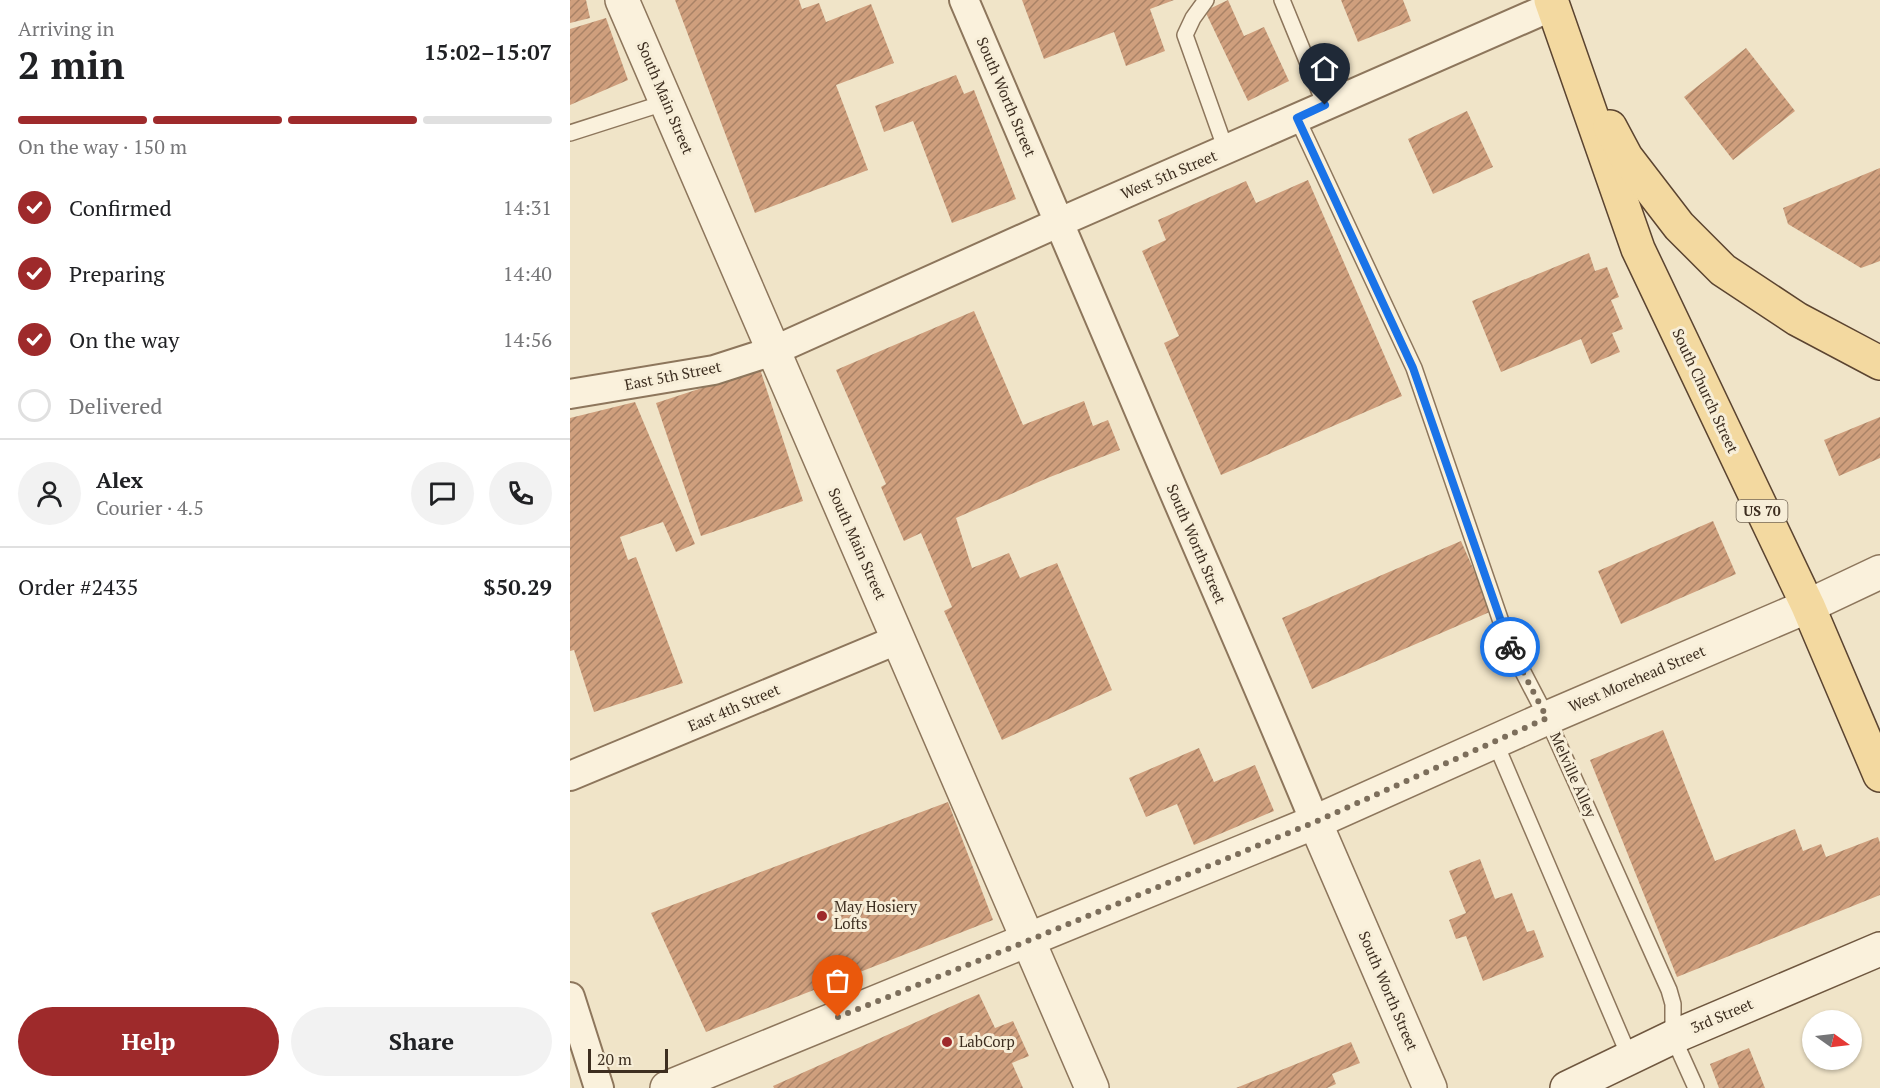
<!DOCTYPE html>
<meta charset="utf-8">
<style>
:root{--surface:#fff;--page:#f2f2f2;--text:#202124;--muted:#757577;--line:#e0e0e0;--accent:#9e2a2b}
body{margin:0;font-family:"PT Serif",serif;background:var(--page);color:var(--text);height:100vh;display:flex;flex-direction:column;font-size:22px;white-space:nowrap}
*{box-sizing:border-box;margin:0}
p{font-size:20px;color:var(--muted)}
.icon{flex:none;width:33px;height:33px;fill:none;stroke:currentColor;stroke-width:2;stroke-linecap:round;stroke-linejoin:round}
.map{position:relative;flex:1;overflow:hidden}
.panel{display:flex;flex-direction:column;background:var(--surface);width:570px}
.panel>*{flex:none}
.needle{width:39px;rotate:104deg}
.controls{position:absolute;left:1232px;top:1010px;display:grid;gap:12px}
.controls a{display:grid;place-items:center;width:60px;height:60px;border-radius:50%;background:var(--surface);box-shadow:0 2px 4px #0004;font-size:30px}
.scale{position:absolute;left:18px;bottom:15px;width:80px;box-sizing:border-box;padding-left:6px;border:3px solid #3d2e20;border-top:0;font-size:16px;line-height:21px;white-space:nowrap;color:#3d2e20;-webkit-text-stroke:4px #f7eed8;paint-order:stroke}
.pin{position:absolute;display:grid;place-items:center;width:51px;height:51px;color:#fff;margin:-62px -26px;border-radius:50% 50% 50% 0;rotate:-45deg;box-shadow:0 0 6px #0007}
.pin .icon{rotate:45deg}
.courier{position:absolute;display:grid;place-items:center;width:60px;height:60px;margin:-30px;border:4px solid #1a73e8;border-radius:50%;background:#fff;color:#222;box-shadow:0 2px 8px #0007}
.summary em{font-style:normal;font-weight:700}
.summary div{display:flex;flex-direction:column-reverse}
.summary{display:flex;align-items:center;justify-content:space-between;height:102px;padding:0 18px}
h1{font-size:39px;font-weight:700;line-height:45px}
.bar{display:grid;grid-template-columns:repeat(4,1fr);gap:9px 6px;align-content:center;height:72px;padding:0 18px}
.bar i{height:8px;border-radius:4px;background:var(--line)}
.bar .current{background:var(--accent)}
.bar p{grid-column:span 4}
.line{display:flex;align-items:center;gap:15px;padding:0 18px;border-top:2px solid var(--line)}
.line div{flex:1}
.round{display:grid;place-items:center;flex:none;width:63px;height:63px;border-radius:32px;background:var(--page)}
ol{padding:0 18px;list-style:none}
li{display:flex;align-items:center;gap:18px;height:66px}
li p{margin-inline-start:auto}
li .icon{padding:6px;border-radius:50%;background:var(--accent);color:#fff;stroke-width:4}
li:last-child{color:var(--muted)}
li i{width:33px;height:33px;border:3px solid var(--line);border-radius:50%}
.button{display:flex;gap:12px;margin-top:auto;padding:12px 18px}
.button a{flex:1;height:69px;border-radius:36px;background:var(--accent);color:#fff;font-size:24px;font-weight:700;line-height:69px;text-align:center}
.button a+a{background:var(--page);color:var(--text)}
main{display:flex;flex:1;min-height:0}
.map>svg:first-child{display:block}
.building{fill:url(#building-hatch)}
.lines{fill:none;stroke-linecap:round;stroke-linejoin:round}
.service-casing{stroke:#8d765c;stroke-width:18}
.minor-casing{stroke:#8d765c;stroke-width:32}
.tertiary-casing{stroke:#8d765c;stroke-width:36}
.secondary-casing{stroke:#6f573f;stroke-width:36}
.primary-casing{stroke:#5b4430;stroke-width:36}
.service{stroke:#faf1dc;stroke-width:15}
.minor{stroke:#faf1dc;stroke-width:28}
.tertiary{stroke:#faf1dc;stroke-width:33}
.secondary{stroke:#faf1dc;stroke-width:33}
.primary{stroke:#f3d9a0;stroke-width:33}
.done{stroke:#7c6e5b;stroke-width:6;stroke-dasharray:0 10.8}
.route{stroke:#1a73e8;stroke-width:8}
.poi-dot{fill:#9e2a2b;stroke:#f7eed8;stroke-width:2}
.labels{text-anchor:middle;stroke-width:6;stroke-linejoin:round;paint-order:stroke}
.shield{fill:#f7eed8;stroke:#756857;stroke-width:1.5}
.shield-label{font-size:14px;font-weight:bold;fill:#3d2e20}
.street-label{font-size:15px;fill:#3d2e20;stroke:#f7eed8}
.poi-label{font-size:15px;fill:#3d2e20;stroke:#f7eed8;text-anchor:start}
</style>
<main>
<section class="panel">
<div class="summary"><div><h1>2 min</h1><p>Arriving in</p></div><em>15:02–15:07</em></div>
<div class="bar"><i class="current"></i><i class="current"></i><i class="current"></i><i></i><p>On the way · 150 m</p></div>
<ol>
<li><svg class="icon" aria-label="check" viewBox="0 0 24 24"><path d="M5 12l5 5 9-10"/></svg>Confirmed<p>14:31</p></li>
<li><svg class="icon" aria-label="check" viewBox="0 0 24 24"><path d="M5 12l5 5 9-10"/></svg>Preparing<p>14:40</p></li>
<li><svg class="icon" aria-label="check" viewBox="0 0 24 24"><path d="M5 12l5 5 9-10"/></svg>On the way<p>14:56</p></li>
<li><i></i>Delivered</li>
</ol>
<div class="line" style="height:108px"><a class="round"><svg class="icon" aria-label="person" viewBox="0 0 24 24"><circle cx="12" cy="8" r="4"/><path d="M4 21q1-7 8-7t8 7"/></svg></a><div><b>Alex</b><p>Courier · 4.5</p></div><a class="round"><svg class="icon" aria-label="chat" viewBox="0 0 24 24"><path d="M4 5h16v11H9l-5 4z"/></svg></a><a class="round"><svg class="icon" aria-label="phone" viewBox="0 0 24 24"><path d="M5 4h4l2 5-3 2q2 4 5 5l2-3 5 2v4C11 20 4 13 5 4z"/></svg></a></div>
<div class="line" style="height:78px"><div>Order #2435</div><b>$50.29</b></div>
<div class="button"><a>Help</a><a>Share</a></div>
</section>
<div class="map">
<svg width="1310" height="1088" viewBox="0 0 1310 1088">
<defs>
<pattern id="building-hatch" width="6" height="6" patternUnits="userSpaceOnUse" patternTransform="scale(1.5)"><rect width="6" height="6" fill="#cf9f7d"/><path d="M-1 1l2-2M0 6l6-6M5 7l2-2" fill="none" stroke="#a98266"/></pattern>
</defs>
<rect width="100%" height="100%" fill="#f0e4c8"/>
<g class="building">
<polygon points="0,0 16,0 20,18 0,23"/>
<polygon points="105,0 229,0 232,9 249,3 256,22 301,4 324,63 266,85 298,170 185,213"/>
<polygon points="452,0 604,0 580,9 595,51 556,66 544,32 474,59"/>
<polygon points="658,0 674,36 694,27 719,81 678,101 635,11"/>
<polygon points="771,0 833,0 841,21 788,42"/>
<polygon points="36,18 58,80 0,105 0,29"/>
<polygon points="1176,48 1225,111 1163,160 1114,97"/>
<polygon points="386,75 394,94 404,90 446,199 382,223 343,121 314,132 305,106"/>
<polygon points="897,111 923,167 863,194 838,139"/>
<polygon points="1310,168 1310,261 1291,268 1218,224 1213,208"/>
<polygon points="738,180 832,396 651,475 594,343 609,336 572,251 596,240 588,220 676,181 686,203"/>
<polygon points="1019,253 1025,271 1037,267 1049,297 1041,300 1053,329 1042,333 1050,352 1021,364 1011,339 931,372 902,301"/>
<polygon points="404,311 453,425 514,401 523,426 538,420 550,450 480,477 386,518 402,568 439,553 450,578 487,563 542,690 432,740 374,611 382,607 351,533 334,541 311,487 316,484 266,370"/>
<polygon points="190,369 233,501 131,536 86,403"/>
<polygon points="65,402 125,544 106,552 93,522 50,537 58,560 66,557 113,683 24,712 4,650 0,651 0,418"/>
<polygon points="1310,417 1310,458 1269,476 1254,440"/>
<polygon points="1143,521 1166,574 1051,624 1028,571"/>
<polygon points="891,541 922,611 742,689 712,618"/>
<polygon points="1093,730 1145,861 1225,829 1233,851 1251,844 1256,857 1308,837 1310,843 1310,895 1107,977 1020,760"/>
<polygon points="629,748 644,782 685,765 704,811 624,845 607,804 576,817 559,778"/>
<polygon points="378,802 423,920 136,1032 81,913"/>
<polygon points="910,859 925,899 942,893 957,932 964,930 974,957 913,981 896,936 886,939 879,920 896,913 879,871"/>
<polygon points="409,994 425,1028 443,1021 459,1056 442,1063 453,1088 204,1088 203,1086"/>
<polygon points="781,1042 790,1063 762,1074 766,1084 757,1088 666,1088"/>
<polygon points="1179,1048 1195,1088 1149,1088 1140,1064"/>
</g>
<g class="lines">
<defs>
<g id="service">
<polyline points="636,0 623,18 615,35 656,150"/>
<polyline points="712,0 755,105"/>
<polyline points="727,118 844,368 939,645 977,718 1099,990 1103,1004 1103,1037 1126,1088"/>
<polyline points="0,133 97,102"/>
<polyline points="925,742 1060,1058"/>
</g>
<g id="minor">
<path d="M394 0C451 132 506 264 563 396 623 538 686 679 745 822"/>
<polyline points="0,394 144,370 203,351 490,222 983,6"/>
<polyline points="0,776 329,639"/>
<polyline points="0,997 29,1088"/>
</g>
<g id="tertiary">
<polyline points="52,0 522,1088"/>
<polyline points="745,822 860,1088"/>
<polyline points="97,1088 745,822 977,718 1238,606 1310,572"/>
</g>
<polyline id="secondary" points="997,1088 1103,1037 1310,949"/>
<g id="primary">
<polyline points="981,0 1068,249 1238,606 1310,775"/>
<polyline points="1040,127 1056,157 1109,226 1153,270 1227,319 1310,363"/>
</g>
</defs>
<use href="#service" class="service-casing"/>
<use href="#minor" class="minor-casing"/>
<use href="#tertiary" class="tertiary-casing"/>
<use href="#secondary" class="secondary-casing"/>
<use href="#primary" class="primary-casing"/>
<use href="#service" class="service"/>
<use href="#minor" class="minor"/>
<use href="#tertiary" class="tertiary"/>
<use href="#secondary" class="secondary"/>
<use href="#primary" class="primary"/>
</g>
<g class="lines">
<polyline class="done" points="268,1017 460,940 745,822 977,718 940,647"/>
<polyline class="route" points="755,105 727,118 843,368 940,647"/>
</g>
<g class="poi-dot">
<circle cx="252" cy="916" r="6"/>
<circle cx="377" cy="1042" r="6"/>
</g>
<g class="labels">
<rect class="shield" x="1166.5" y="500" width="51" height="22" rx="4.5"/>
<g class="shield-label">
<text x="1192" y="516">US 70</text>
</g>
<g class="street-label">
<text transform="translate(436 97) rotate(67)" y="5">South Worth Street</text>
<text transform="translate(95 98) rotate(67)" y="5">South Main Street</text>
<text transform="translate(599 175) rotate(-23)" y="5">West 5th Street</text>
<text transform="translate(103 376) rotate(-11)" y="5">East 5th Street</text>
<text transform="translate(1135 391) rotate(65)" y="5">South Church Street</text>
<text transform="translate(287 544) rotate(66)" y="5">South Main Street</text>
<text transform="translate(626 544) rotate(67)" y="5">South Worth Street</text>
<text transform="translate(1067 679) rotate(-23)" y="5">West Morehead Street</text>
<text transform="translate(164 708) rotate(-23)" y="5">East 4th Street</text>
<text transform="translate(1003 775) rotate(66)" y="5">Melville Alley</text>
<text transform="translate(818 991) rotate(67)" y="5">South Worth Street</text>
<text transform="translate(1152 1016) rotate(-23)" y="5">3rd Street</text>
</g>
<g class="poi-label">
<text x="264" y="912">May Hosiery<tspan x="264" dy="17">Lofts</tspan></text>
<text x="389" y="1047">LabCorp</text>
</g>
</g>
</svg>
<div class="controls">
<a><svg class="needle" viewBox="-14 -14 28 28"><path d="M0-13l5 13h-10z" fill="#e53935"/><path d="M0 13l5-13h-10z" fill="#757577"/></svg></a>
</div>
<div class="scale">20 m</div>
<div class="pin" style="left:268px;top:1017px;background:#ea580c"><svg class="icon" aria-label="bag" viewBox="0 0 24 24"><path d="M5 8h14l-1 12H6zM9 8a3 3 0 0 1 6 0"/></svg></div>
<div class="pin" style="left:755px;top:105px;background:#1f2937"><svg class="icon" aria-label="home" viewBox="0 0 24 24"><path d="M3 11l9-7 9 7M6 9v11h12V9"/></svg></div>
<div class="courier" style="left:940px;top:647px"><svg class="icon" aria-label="bike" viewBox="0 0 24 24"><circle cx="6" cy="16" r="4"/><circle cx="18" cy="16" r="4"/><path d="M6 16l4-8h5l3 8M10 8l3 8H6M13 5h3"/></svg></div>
</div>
</main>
